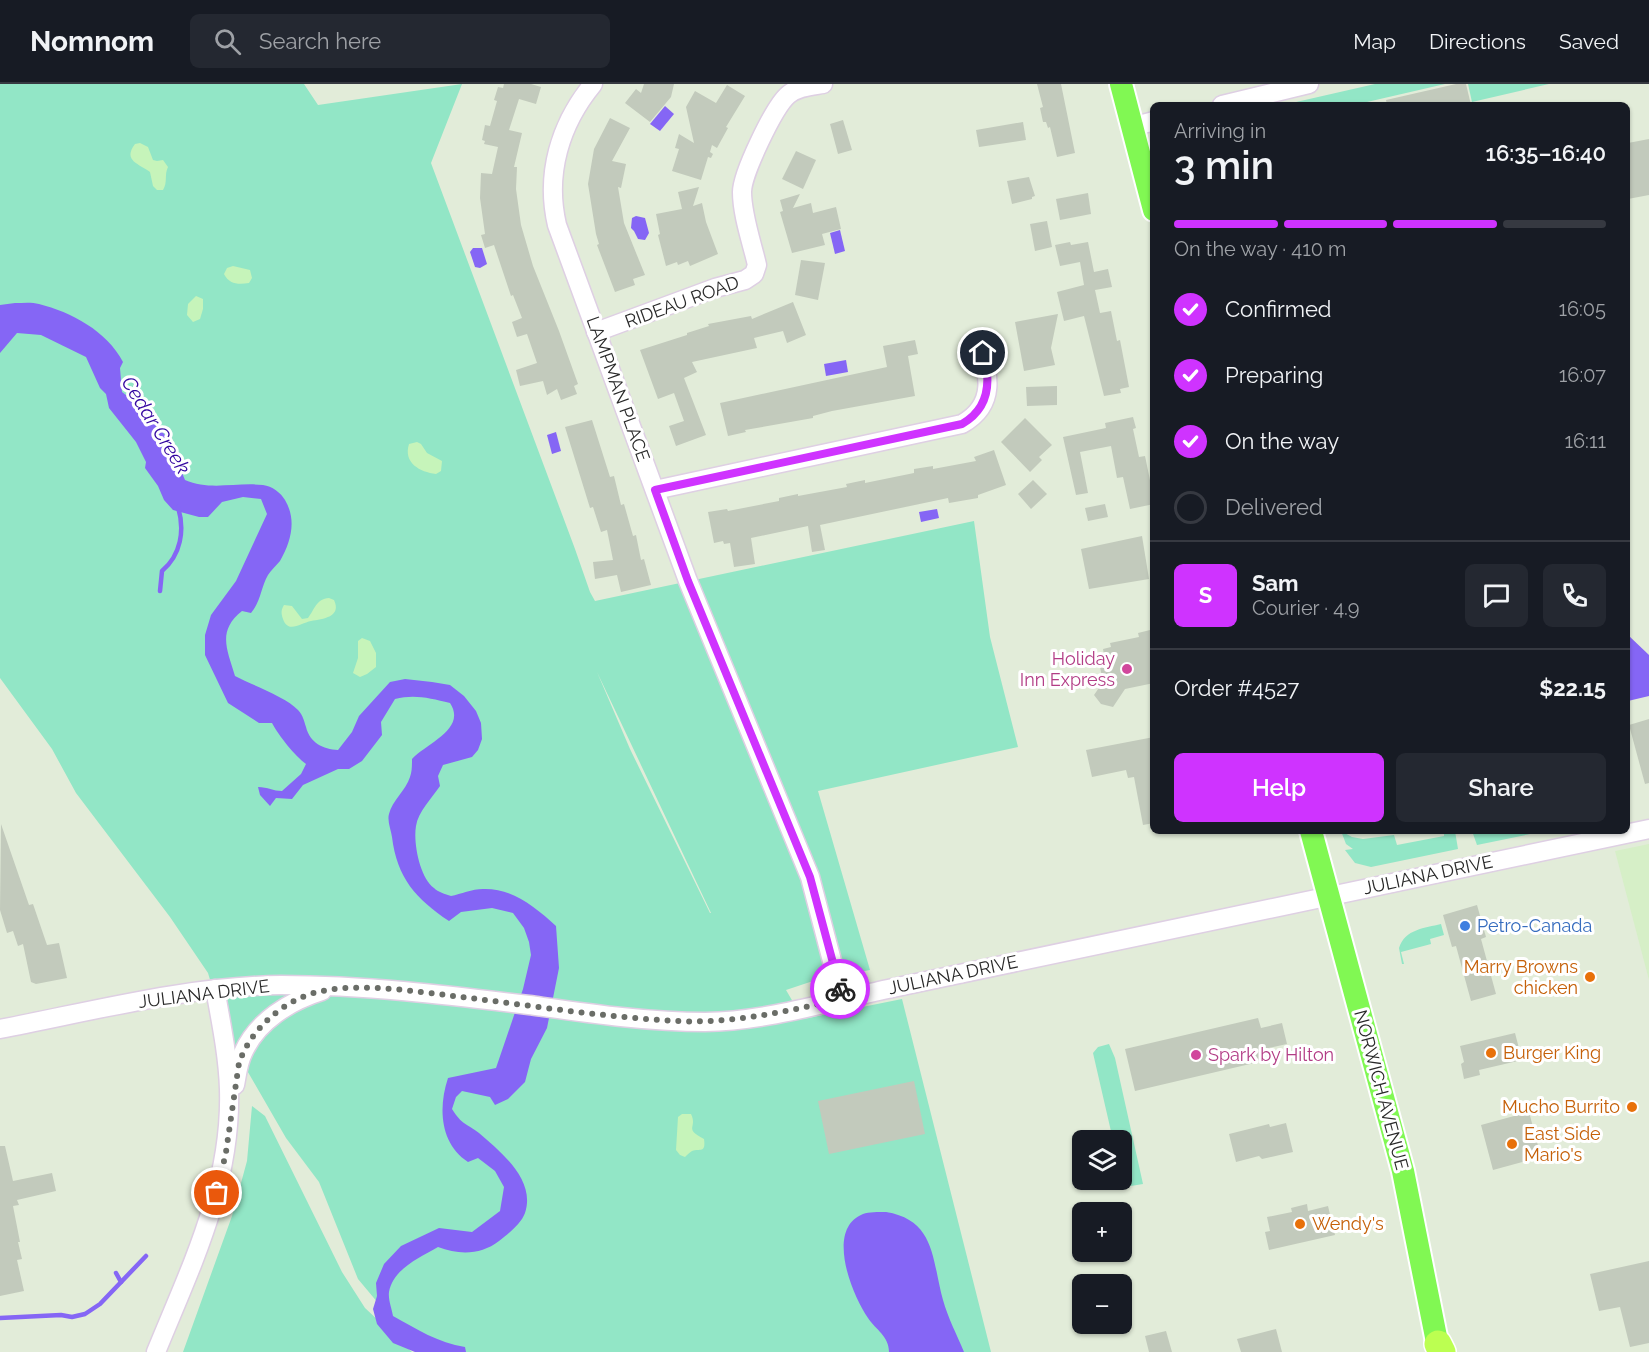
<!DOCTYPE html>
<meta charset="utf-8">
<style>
:root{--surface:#171b24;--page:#242831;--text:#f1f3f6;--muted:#9ea1a6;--line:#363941;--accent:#cf33ff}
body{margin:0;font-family:Raleway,sans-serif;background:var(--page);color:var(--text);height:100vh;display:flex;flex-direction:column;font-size:22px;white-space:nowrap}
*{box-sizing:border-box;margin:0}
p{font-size:20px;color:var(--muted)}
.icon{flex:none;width:33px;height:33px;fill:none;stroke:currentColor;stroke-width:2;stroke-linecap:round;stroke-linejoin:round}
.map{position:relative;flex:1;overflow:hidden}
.drawer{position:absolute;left:1150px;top:18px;width:480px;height:732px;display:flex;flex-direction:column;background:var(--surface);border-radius:9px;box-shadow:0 2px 4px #0004}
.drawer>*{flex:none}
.tools{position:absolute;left:1072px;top:1046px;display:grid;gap:12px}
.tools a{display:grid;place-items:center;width:60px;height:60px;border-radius:9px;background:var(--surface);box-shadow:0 2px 4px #0004;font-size:30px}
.pin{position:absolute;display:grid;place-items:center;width:51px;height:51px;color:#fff;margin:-26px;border:3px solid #fff;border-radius:50%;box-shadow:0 2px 6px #0007}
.courier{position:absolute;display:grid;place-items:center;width:60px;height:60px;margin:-30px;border:4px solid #cf33ff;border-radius:50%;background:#fff;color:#222;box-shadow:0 2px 8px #0007}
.summary em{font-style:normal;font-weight:600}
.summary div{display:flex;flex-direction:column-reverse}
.summary{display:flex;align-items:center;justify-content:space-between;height:102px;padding:0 24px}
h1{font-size:39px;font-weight:600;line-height:45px}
.bar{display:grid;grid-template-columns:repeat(4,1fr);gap:9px 6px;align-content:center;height:72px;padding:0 24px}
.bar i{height:8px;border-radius:4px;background:var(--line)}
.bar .current{background:var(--accent)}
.bar p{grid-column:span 4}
.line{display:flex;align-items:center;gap:15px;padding:0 24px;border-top:2px solid var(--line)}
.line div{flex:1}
.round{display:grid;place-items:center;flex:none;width:63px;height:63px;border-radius:9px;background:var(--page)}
ol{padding:0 24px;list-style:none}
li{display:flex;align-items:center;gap:18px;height:66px}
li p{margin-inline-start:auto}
li .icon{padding:6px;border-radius:50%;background:var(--accent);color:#fff;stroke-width:4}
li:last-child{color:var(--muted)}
li i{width:33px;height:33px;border:3px solid var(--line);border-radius:50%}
.primary-button{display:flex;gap:12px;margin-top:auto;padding:12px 24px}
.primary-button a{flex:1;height:69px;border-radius:9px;background:var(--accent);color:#fff;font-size:24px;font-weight:600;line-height:69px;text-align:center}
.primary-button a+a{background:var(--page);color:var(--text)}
header{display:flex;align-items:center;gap:36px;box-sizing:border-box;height:84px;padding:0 30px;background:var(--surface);border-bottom:2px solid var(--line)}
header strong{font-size:28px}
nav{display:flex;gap:33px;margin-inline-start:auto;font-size:21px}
.search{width:420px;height:54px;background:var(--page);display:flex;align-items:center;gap:15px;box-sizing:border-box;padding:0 21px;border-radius:9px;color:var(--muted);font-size:22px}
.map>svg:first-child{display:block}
.education{fill:#d6efc7}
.green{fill:#92e6c6;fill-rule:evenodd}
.sand{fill:#c6f4ba}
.water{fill:#8566f5}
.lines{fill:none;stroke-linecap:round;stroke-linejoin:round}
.stream{stroke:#8566f5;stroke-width:4.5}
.building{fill:#c2cabc}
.minor-casing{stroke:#decfe3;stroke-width:21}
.major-casing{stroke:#fff;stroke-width:26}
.highway-casing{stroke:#fff;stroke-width:30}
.minor{stroke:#fff;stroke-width:18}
.major{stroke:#81f853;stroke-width:22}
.highway{stroke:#bcff51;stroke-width:27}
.done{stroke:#6a6d67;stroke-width:6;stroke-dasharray:0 10.8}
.route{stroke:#cf33ff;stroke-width:8}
.hotel-dot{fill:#d1479c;stroke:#fff;stroke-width:2}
.shop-dot{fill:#3f7fe0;stroke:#fff;stroke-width:2}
.food-dot{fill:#e8710a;stroke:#fff;stroke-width:2}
.labels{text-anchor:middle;stroke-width:6;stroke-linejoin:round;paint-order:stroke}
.street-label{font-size:18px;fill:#292929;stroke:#fff}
.hotel-label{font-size:18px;fill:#b23c85;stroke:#fff;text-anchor:end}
.shop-label{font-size:18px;fill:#366cbe;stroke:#fff;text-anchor:start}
.food-label{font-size:18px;fill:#c56008;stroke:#fff;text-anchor:start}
.water-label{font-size:20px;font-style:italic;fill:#3306a0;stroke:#fff}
</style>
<header>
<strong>Nomnom</strong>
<div class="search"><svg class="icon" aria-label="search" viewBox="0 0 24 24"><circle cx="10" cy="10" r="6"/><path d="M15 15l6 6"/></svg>Search here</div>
<nav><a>Map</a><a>Directions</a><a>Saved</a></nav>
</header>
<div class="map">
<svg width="1649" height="1268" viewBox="0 0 1649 1268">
<rect width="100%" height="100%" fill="#e2ecd9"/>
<polygon class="education" points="1649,760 1649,896 1615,767"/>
<g class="green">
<path d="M0 0H304L318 21 462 0 431 79 575 465 590 508 595 517 974 437 990 553 1018 663 818 707 870 886 816 896 786 906 803 935 902 915 991 1268H419L358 1195 319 1098 286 1054 226 950 208 889 170 833 76 709 52 665 0 594ZM597 588 711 829H710L630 665Z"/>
<polygon points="1375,0 1445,0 1354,21 1283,21"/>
<polygon points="1468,0 1549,0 1472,18"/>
<polygon points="1341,747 1352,753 1363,755 1394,751 1397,761 1444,752 1444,747 1455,747 1458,765 1371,783 1355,779 1345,766 1353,765 1346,760"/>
<polygon points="1472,747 1545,747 1477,761"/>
<path d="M1441 840 1444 851 1430 855 1431 860 1401 868 1404 880H1402L1399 864C1405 845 1425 844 1441 840Z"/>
<polygon points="1109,960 1115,974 1143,1100 1131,1102 1122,1097 1122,1056 1113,1056 1093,969 1098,963"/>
<polygon points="252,1022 265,1032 342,1188 365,1224 412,1268 183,1268 232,1132 247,1077"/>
</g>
<g class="sand">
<path d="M140 59 148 63 153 76 157 77 163 76 168 83C164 91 168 98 163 106H157L153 102 150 88C140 80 122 77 135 60Z"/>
<path d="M233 182 250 186 252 194 249 199C238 201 229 200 224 190L227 184Z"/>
<polygon points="196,212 203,215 203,225 200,235 193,238 187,231 188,220"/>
<path d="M417 358 421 360 427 369 442 377 441 387 436 390C420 388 403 379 409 360Z"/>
<path d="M329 514 334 516C342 533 323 535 311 537 301 539 288 550 283 535 281 529 281 526 284 521L292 522 302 535 308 534C315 525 316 515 329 514Z"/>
<polygon points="362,554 370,557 376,569 376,583 367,590 360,593 353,589 358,574 358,557"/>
<path d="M682 1030H691C698 1044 683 1044 704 1055 706 1070 700 1064 692 1067 689 1069 687 1071 685 1073L680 1071 676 1066 678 1033Z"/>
</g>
<g class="water">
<polygon points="665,22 674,30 660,47 650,40"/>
<polygon points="636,132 645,134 649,149 645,156 638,155 634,147 631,144 632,134"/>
<polygon points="840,146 845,167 835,170 830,149"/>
<polygon points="473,164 482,164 487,180 480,184 475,183 470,168"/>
<path d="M15 219C23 219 32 218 39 220 71 228 107 247 123 278L120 284 122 308 140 322 176 364 177 377 185 396C210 407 236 398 263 401 272 402 281 409 285 416 297 436 291 458 280 477 276 482 271 486 268 491 261 503 261 517 251 529L242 527C217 547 227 565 235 592 252 601 286 613 298 626 303 631 304 637 306 643 310 659 323 665 338 666L352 648 359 632 390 598 405 595 432 598 450 601 464 612 476 627 481 639 482 655 478 666 472 673 443 681 438 692 440 702C432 714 418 728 416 742 413 759 420 794 434 804 438 808 445 810 451 812 461 810 472 805 483 805 512 804 535 823 556 842L559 884 547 944 531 975 525 998 508 1015 495 1021 490 1013 462 1007 456 1013 452 1025C462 1041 466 1039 479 1049 501 1068 536 1096 525 1129 521 1140 508 1150 499 1157 481 1171 459 1171 438 1163 419 1174 393 1185 389 1208 388 1216 392 1225 393 1232 417 1245 438 1259 465 1263L466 1268H415L393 1259 377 1240 373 1225 377 1212 376 1199 384 1180 401 1162 439 1144 472 1148 500 1127 504 1103 495 1087 478 1074 468 1078C440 1060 438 1024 448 994L496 984 523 905 531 871 529 858 524 844 513 829 492 824 461 828 449 837C416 815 397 794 392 753 391 746 387 737 389 730 392 717 406 706 410 693 412 688 412 681 412 675 427 659 467 645 450 619 430 614 414 610 395 615L381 638 382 651 362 677 349 685H338L303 701 292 715 276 714 270 722 260 711 258 703C268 703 273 707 282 707L301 690 306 680C295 672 279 652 272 639H259L228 619 205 571V551L211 531 236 497 267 430 261 415 243 413 222 418 208 433H199L173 426 164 416 158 402 145 384 146 378 136 358 109 324 106 310 100 304 86 273 41 251 17 249 0 269V221Z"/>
<polygon points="846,276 848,288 826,292 824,280"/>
<polygon points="556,348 561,367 552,370 547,351"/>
<polygon points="937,425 939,434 921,438 919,428"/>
<polygon points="1628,551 1649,571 1649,612 1628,617"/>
<path d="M886 1128C936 1136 932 1177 943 1216 948 1234 957 1251 964 1268H889C889 1252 876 1246 868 1234 852 1211 825 1145 863 1130 869 1128 878 1128 886 1128Z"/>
</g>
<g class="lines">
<g class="stream">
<path d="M160 507 162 487C181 471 185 446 178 423"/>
<polyline points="116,1189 121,1198"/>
<polyline points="0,1234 61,1231 72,1233 85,1230 100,1220 146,1172"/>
</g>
</g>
<g class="building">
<polygon points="504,0 531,0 541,3 536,20 519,15 509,46 522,49 514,83 517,83 516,105 521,141 533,182 559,247 578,300 574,302 577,310 561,316 557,305 547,311 543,297 520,302 516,286 537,279 527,250 517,253 512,238 522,234 513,211 511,212 494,161 485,164 481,151 485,150 480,114 481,89 492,90 498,63 484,60 485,57 482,56 485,41 490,42 497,17 494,16 498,3 503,4"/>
<polygon points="644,0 674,0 671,13 650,38 625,19 636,5 641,9"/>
<polygon points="1037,0 1061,0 1075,69 1057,73 1050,43 1048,44 1046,38 1043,38 1040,24 1043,23"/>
<polygon points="1456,0 1466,0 1471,21 1387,21 1386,16"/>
<polygon points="727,1 745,12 726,43 728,44 717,64 712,61 710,68 713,70 711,74 708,73 701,96 672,87 679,65 675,64 679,50 694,59 686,23 695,7 716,19"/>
<polygon points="610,34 630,44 612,77 626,80 621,104 618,103 624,139 645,191 633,195 635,201 615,208 597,161 599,160 596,150 588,100 594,65"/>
<polygon points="843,36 852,66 838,70 830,40"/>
<polygon points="1023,38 1026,56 979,63 976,46"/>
<polygon points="1649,55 1649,111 1628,115 1628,59"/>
<polygon points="796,67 816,76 803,105 782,95"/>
<polygon points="1029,93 1035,112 1032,113 1032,115 1012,120 1007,97"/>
<polygon points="699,103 693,122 702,119 706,138 718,170 690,182 688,177 678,181 677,178 666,182 658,151 660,150 656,130 682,125 678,108"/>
<polygon points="1088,109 1091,130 1060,136 1056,115"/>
<polygon points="800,110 793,124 811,119 813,129 836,123 841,145 822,150 825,161 792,169 780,128 783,127 780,116"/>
<polygon points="1047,137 1052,163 1035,167 1030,140"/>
<polygon points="1070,158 1071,161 1088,158 1094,188 1108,185 1112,203 1095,206 1100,229 1111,227 1117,257 1120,256 1129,303 1120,305 1121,309 1104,312 1084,232 1064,237 1057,208 1084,201 1080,178 1060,182 1055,161"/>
<polygon points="801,176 825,179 818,216 795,211"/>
<polygon points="793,218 806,251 787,259 783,247 754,254 757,264 692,278 697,288 684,294 706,351 676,362 669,342 684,337 674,309 658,315 640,266 687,251 687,249 709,242 708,240 751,232 752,235"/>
<polygon points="1058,230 1051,264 1055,281 1024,287 1015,238"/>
<polygon points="915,256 918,270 908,272 915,312 832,327 813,332 813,334 745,346 746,348 728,352 720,319 887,283 883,262"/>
<polygon points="1057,302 1057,321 1027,322 1026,303"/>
<polygon points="1133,333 1136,344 1133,345 1139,373 1145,372 1151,401 1154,400 1154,420 1130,425 1123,393 1117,394 1111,362 1080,368 1088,409 1076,411 1063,353 1106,344 1105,339"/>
<polygon points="1025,334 1052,361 1039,373 1042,376 1030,388 1001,358"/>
<polygon points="592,336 610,393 614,392 621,421 624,420 633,452 636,451 641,476 644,475 651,501 621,508 617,491 595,495 593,478 613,476 607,446 601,448 593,423 590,424 565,343"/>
<polygon points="994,366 1006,401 978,411 978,414 949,419 948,414 820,441 825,466 812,468 808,442 751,454 755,480 734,483 730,459 724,460 723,457 714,459 708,428 727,425 728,427 779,417 779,414 798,410 798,412 847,403 846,400 865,396 865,399 914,389 914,385 933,382 933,385 976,377 974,373"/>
<polygon points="1033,396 1047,410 1031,425 1018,410"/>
<polygon points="1105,420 1108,433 1088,437 1085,424"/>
<polygon points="1142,452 1149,495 1089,505 1081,465"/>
<polygon points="1154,545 1154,599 1125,605 1113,623 1101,620 1094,611 1103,598 1098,573 1104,571 1103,565 1111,563 1110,559 1139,553 1138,549"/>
<polygon points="1649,635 1649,699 1645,700 1629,641"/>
<polygon points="1154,653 1154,739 1143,741 1134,693 1128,694 1126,686 1092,693 1086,666"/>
<polygon points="1,740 29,821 33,820 47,861 59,859 67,894 36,900 31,898 23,860 18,862 13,847 7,849 0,826"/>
<polygon points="1477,821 1486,853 1481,855 1496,910 1471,917 1456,862 1452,863 1443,831"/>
<polygon points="1258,934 1261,944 1282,939 1287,960 1264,965 1267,976 1135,1007 1125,965"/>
<polygon points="1515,949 1522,976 1479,986 1480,991 1464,995 1461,980 1464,978 1460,962"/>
<polygon points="914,997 925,1050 829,1070 818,1017"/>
<polygon points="1529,1028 1541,1073 1493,1086 1481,1041"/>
<polygon points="1286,1039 1293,1068 1262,1075 1259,1072 1236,1078 1229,1050 1269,1040 1270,1043"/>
<polygon points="0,1062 5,1062 13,1097 52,1089 56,1107 17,1116 19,1121 13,1122 20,1158 18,1158 22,1175 17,1176 24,1207 0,1212"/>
<polygon points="1307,1120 1308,1127 1328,1122 1335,1151 1269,1166 1265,1148 1270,1147 1267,1133 1292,1128 1291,1124"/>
<polygon points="1649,1177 1649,1259 1630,1263 1620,1223 1599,1227 1590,1190"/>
<polygon points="1276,1245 1282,1268 1241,1268 1237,1255"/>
<polygon points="1166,1247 1172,1268 1149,1268 1145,1252"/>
</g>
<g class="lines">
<defs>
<g id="minor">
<path d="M593 0C560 40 545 90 557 141L688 497 810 793 842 915"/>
<polyline points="1222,21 1309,0"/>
<polyline points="1132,43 1154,37"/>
<path d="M596 248 715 204 745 196 754 190 757 181C752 159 742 131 742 108 742 90 774 23 788 11 797 3 811 2 823 0"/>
<path d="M655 406 962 340C998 320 988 288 979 257"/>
<path d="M0 945C93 927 187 902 281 901 364 901 447 911 529 921 587 929 647 938 705 938 767 937 828 918 888 905L1649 745"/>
<path d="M235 1001C237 991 238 979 243 969 257 937 290 917 322 907"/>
<path d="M156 1268C191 1182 232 1101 229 1005 228 972 221 938 215 905"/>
</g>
<g id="major">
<polyline points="1121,0 1154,126"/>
<polyline points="1311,747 1403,1087 1439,1268"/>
</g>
<polyline id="highway" points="1438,1260 1442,1268"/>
</defs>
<use href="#minor" class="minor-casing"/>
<use href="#major" class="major-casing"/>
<use href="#highway" class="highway-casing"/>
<use href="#minor" class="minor"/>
<use href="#major" class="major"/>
<use href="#highway" class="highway"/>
</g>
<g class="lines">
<path class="done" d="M217 1109 226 1068 239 979C251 944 286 914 322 907 364 899 411 907 454 912 527 921 602 933 676 937 733 940 787 927 842 915L840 905"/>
<path class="route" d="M840 905 810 793 688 497 655 406 962 340C990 324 991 296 983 269"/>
</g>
<g class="hotel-dot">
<circle cx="1127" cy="585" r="6"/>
<circle cx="1196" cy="971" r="6"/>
</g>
<circle class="shop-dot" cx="1465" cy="842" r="6"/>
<g class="food-dot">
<circle cx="1590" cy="893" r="6"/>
<circle cx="1491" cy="969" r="6"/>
<circle cx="1632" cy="1023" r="6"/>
<circle cx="1512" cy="1060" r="6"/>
<circle cx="1300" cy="1140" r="6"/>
</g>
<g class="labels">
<g class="street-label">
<text transform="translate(682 218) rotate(-20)" y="6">RIDEAU ROAD</text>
<text transform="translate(618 305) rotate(70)" y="6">LAMPMAN PLACE</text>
<text transform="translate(1428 791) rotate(-12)" y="6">JULIANA DRIVE</text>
<text transform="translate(953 891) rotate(-12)" y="6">JULIANA DRIVE</text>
<text transform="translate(204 910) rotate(-7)" y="6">JULIANA DRIVE</text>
<text transform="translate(1381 1006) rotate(75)" y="6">NORWICH AVENUE</text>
</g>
<g class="hotel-label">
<text x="1115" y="581">Holiday<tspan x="1115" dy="21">Inn Express</tspan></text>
<text x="1208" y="977" text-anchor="start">Spark by Hilton</text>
</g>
<g class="shop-label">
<text x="1477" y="848">Petro-Canada</text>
</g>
<g class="food-label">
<text x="1578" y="889" text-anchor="end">Marry Browns<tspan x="1578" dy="21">chicken</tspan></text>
<text x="1503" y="975">Burger King</text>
<text x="1620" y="1029" text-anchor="end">Mucho Burrito</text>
<text x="1524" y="1056">East Side<tspan x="1524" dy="21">Mario's</tspan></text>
<text x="1312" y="1146">Wendy's</text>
</g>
<g class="water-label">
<text transform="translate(156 341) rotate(58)" y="7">Cedar Creek</text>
</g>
</g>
</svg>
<div class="tools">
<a><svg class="icon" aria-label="layers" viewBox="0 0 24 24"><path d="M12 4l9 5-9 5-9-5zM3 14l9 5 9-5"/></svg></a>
<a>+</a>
<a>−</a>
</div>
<div class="pin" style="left:217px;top:1109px;background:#ea580c"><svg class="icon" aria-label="bag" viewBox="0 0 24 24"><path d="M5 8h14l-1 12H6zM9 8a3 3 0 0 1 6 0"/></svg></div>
<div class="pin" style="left:983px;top:269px;background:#1f2937"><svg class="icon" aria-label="home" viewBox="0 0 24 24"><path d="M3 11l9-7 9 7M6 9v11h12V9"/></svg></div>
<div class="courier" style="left:840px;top:905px"><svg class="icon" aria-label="bike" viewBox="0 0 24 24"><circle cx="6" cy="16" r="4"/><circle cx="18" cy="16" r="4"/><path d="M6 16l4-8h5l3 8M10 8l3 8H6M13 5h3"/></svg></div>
<section class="drawer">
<div class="summary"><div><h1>3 min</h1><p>Arriving in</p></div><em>16:35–16:40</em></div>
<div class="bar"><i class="current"></i><i class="current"></i><i class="current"></i><i></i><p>On the way · 410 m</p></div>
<ol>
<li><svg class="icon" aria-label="check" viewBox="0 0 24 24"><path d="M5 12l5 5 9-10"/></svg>Confirmed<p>16:05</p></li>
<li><svg class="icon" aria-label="check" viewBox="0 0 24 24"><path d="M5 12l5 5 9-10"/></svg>Preparing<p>16:07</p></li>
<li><svg class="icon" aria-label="check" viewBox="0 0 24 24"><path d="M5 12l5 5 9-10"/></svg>On the way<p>16:11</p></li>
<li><i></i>Delivered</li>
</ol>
<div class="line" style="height:108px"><b class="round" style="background:var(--accent);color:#fff">S</b><div><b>Sam</b><p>Courier · 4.9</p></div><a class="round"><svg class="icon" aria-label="chat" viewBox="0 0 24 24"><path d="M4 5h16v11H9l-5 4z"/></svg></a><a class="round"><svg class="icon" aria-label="phone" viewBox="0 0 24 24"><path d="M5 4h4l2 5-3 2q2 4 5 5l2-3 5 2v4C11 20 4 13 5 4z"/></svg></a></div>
<div class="line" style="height:78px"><div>Order #4527</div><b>$22.15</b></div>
<div class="primary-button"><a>Help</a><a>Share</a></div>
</section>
</div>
